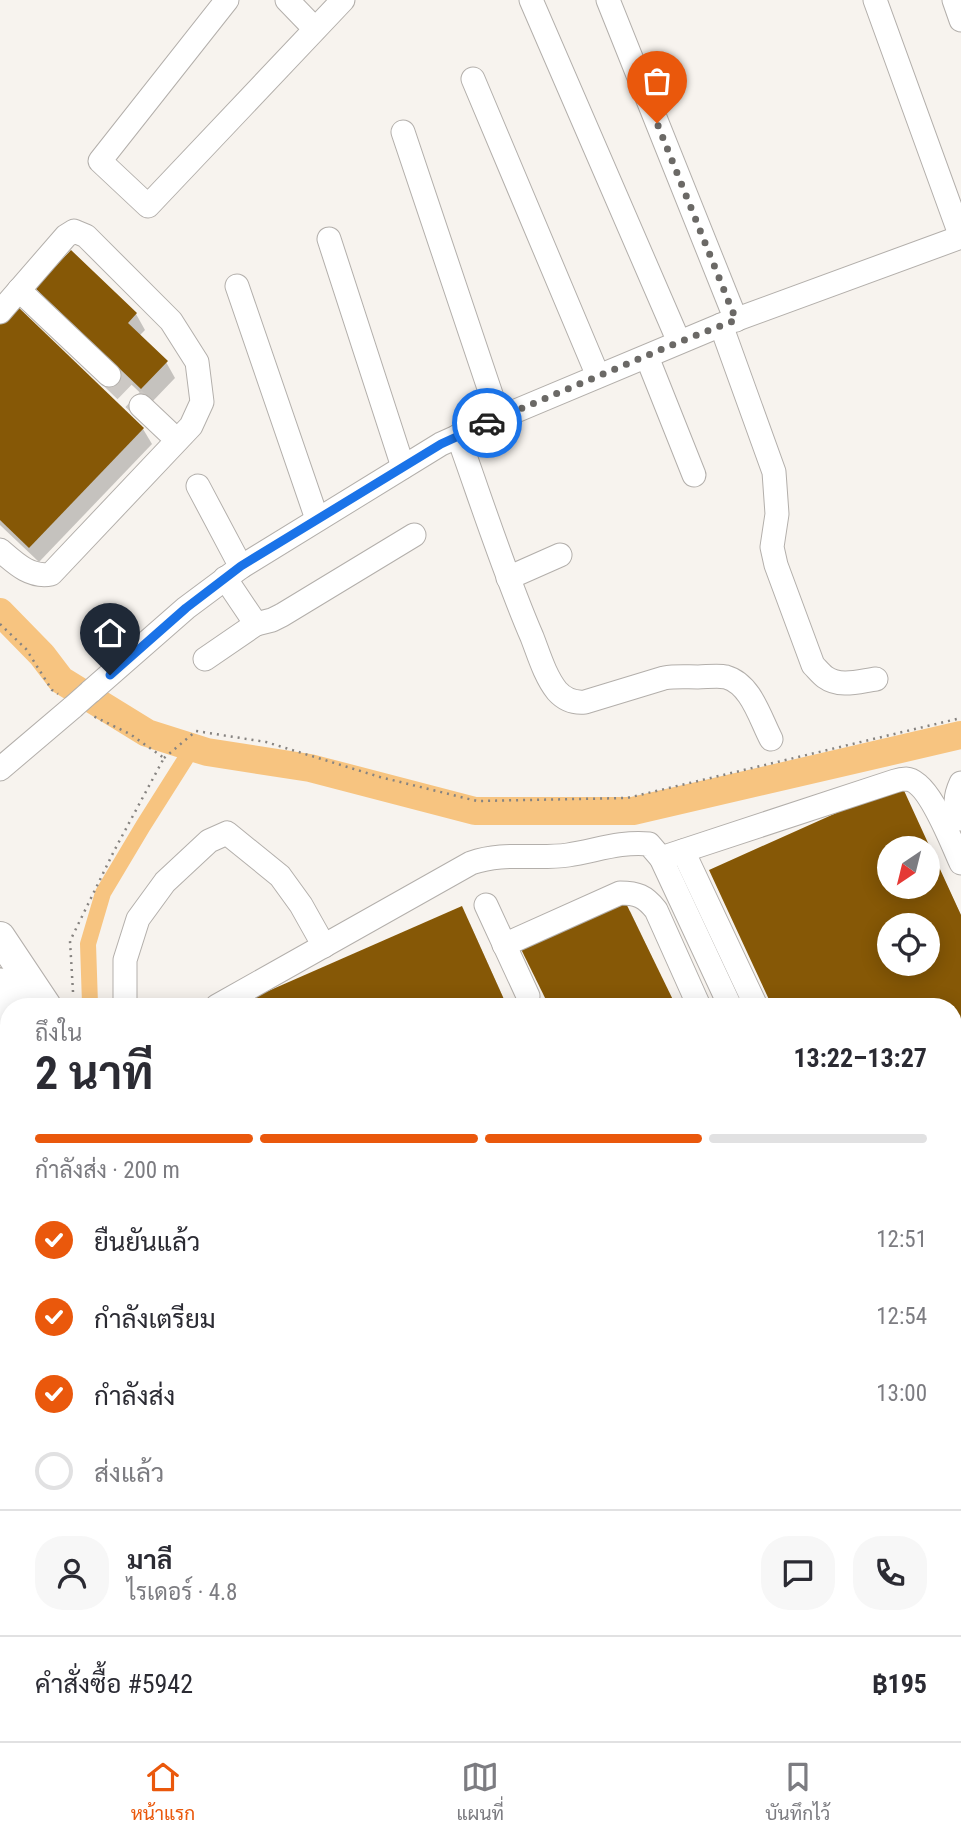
<!DOCTYPE html>
<html lang="th">
<meta charset="utf-8">
<style>
:root{--surface:#fff;--page:#f7f7f7;--text:#2b2b33;--muted:#7c7c81;--line:#e1e1e2;--accent:#ea580c}
body{margin:0;font-family:"Roboto Condensed",Sarabun,sans-serif;background:var(--page);color:var(--text);height:100vh;display:flex;flex-direction:column;font-size:26px;white-space:nowrap}
*{box-sizing:border-box;margin:0}
p{font-size:23px;color:var(--muted)}
.icon{flex:none;width:38px;height:38px;fill:none;stroke:currentColor;stroke-width:2;stroke-linecap:round;stroke-linejoin:round}
.map{position:relative;flex:1;overflow:hidden}
.details{position:absolute;left:0px;top:998px;width:962px;height:744px;display:flex;flex-direction:column;background:var(--surface);border-radius:28px 28px 0 0;box-shadow:0 4px 18px #0003}
.details>*{flex:none}
.needle{width:46px;rotate:215deg}
.fabs{position:absolute;left:877px;top:836px;display:grid;gap:14px}
.fabs a{display:grid;place-items:center;width:63px;height:63px;border-radius:50%;background:var(--surface);box-shadow:0 4px 18px #0003;font-size:35px}
.pin{position:absolute;display:grid;place-items:center;width:60px;height:60px;color:#fff;margin:-72px -30px;border-radius:50% 50% 50% 0;rotate:-45deg;box-shadow:0 0 7px #0007}
.pin .icon{rotate:45deg}
.courier{position:absolute;display:grid;place-items:center;width:70px;height:70px;margin:-35px;border:5px solid #1a73e8;border-radius:50%;background:#fff;color:#222;box-shadow:0 2px 9px #0007}
.headline em{font-style:normal;font-weight:700}
.headline div{display:flex;flex-direction:column-reverse}
.headline{display:flex;align-items:center;justify-content:space-between;height:119px;padding:0 35px}
h1{font-size:46px;font-weight:700;line-height:52px}
.bar{display:grid;grid-template-columns:repeat(4,1fr);gap:10px 7px;align-content:center;height:84px;padding:0 35px}
.bar i{height:9px;border-radius:5px;background:var(--line)}
.bar .current{background:var(--accent)}
.bar p{grid-column:span 4}
.line{display:flex;align-items:center;gap:18px;padding:0 35px;border-top:2px solid var(--line)}
.line div{flex:1}
.round{display:grid;place-items:center;flex:none;width:74px;height:74px;border-radius:28px;background:var(--page)}
ol{padding:0 35px;list-style:none}
li{display:flex;align-items:center;gap:21px;height:77px}
li p{margin-inline-start:auto}
li .icon{padding:7px;border-radius:50%;background:var(--accent);color:#fff;stroke-width:4}
li:last-child{color:var(--muted)}
li i{width:38px;height:38px;border:4px solid var(--line);border-radius:50%}
.menu{display:flex;justify-content:space-around;align-items:center;height:98px;border-top:2px solid var(--line);background:var(--surface);font-size:19px;color:var(--muted)}
.menu a{display:grid;justify-items:center;gap:4px}
.menu .current{color:var(--accent)}
.map>svg:first-child{display:block}
.shadow{fill:#0003;fill-rule:evenodd}
.lines{fill:none;stroke-linecap:round;stroke-linejoin:round}
.canal{stroke:#f7c480;stroke-width:16}
.river{stroke:#f7c480;stroke-width:28}
.building{fill:#865806;fill-rule:evenodd}
.minor-tunnel{stroke:#ccc8c4;stroke-width:23;stroke-dasharray:23 11;stroke-linecap:butt}
.minor-casing{stroke:#b3afab;stroke-width:25}
.major-casing{stroke:#b3afab;stroke-width:32}
.highway-casing{stroke:#b3afab;stroke-width:36}
.path{stroke:#868380;stroke-width:2.5;stroke-dasharray:2 5;stroke-linecap:butt}
.minor{stroke:#fff;stroke-width:23}
.major{stroke:#fff;stroke-width:30}
.highway{stroke:#fff;stroke-width:33}
.minor-bridge-casing{stroke:#b3afab;stroke-width:25;stroke-linecap:butt}
.minor-bridge{stroke:#fff;stroke-width:23}
.done{stroke:#6b6966;stroke-width:7;stroke-dasharray:0 12.6}
.route{stroke:#1a73e8;stroke-width:9}
</style>
<div class="map">
<svg width="961" height="1741" viewBox="0 0 961 1741">
<rect width="100%" height="100%" fill="#f7f3ee"/>
<g class="shadow">
<polygon points="37,288 136,314 145,330 139,336 166,362 175,378 151,403 46,304"/>
<polygon points="0,325 143,429 152,444 39,562 0,525"/>
<path d="M900 786 961 915V1042L954 1045V1006H773L712 871ZM889 849H928V887H889ZM889 926H928V964H889Z"/>
<polygon points="461,908 470,924 507,1006 239,1006"/>
<polygon points="630,911 675,1006 551,1006 520,943"/>
</g>
<g class="lines">
<polyline class="canal" points="88,1006 90,1004 88,944 103,893 143,826 193,747"/>
<polyline class="river" points="0,612 42,655 61,680 147,733 207,752 310,768 475,811 633,811 961,735"/>
</g>
<g class="building">
<polygon points="71,250 137,313 128,323 168,361 141,389 35,288"/>
<polygon points="16,305 144,428 29,548 0,520 0,322"/>
<path d="M901 784 961 915V1022L954 1026V1006H772L709 870ZM889 849H928V887H889ZM889 926H928V964H889Z"/>
<polygon points="621,893 676,1006 549,1006 518,943"/>
<polygon points="462,906 507,1006 234,1006"/>
</g>
<g class="lines">
<polyline class="minor-tunnel" points="109,375 141,406"/>
<defs>
<g id="minor">
<polyline points="227,0 100,161 148,206 343,0"/>
<polyline points="287,0 315,29"/>
<polyline points="531,0 679,342"/>
<polyline points="608,0 736,320"/>
<polyline points="875,0 961,237"/>
<polyline points="954,0 961,20"/>
<polyline points="473,79 598,376"/>
<polyline points="403,132 499,418"/>
<polyline points="329,239 403,467"/>
<polyline points="237,286 317,519"/>
<polyline points="19,290 109,375"/>
<path d="M0 312 66 236 74 231 86 236 171 321 197 362 202 402 191 426 51 574C30 578 15 563 0 550"/>
<path d="M721 325 774 472 777 514 772 547 776 565 813 665C817 669 821 674 825 677 840 688 860 681 876 679"/>
<polyline points="647,357 694,475"/>
<polyline points="141,406 177,440"/>
<path d="M458 436C482 503 504 572 532 637 539 655 545 676 557 691 565 700 574 703 585 702L664 678C676 676 686 677 698 677 706 677 718 675 726 677 751 684 760 718 771 739"/>
<polyline points="198,486 241,567"/>
<polyline points="225,578 256,624 272,620 282,615 414,535"/>
<polyline points="508,578 560,555"/>
<polyline points="205,659 256,624"/>
<polyline points="90,692 186,608 241,567 441,444 499,418 721,325 961,237"/>
<polyline points="0,769 73,707"/>
<path d="M961 783C955 796 954 805 961 819"/>
<polyline points="683,851 756,1006"/>
<path d="M661 858 895 781C898 780 902 779 906 779 929 780 952 844 961 863"/>
<polyline points="486,905 528,996"/>
<path d="M504 945 620 893C637 893 645 896 656 910L699 1006"/>
<polyline points="125,1006 125,960 138,919 165,882 209,841 227,833 280,876 301,905 324,946"/>
<path d="M217 1006 471 863C505 851 534 860 568 855 595 851 621 841 649 844L661 858 730 1006"/>
<polyline points="954,1069 961,1066"/>
<polyline points="954,1092 961,1108"/>
<polyline points="954,1139 961,1155"/>
<polyline points="954,1201 961,1215"/>
<polyline points="0,1319 9,1310"/>
<polyline points="0,1356 9,1347"/>
<polyline points="0,1446 9,1436"/>
<polyline points="0,1479 9,1487"/>
<polyline points="954,1693 961,1690"/>
<polyline points="0,1701 9,1688"/>
<polyline points="329,1732 331,1741"/>
<polyline points="724,1732 728,1741"/>
<polyline points="829,1732 832,1741"/>
<polyline points="861,1732 865,1741"/>
<polyline points="129,1741 140,1732"/>
<polyline points="216,1741 227,1732"/>
<path d="M760 1741C775 1736 786 1732 800 1741"/>
</g>
<g id="major">
<polyline points="0,937 46,1006"/>
<polyline points="0,1158 9,1171"/>
<polyline points="382,1732 387,1741"/>
<polyline points="561,1732 567,1741"/>
</g>
<g id="highway">
<polyline points="0,985 14,1006"/>
<polyline points="0,1031 9,1044"/>
<polyline points="0,1081 9,1093"/>
<polyline points="0,1111 9,1124"/>
<polyline points="437,1732 443,1741"/>
<polyline points="488,1732 494,1741"/>
<polyline points="522,1732 528,1741"/>
</g>
</defs>
<use href="#minor" class="minor-casing"/>
<use href="#major" class="major-casing"/>
<use href="#highway" class="highway-casing"/>
<g class="path">
<polyline points="0,624 26,649 52,690 58,694"/>
<polyline points="164,758 196,731 266,742 380,777 477,801 627,798 961,718"/>
<polyline points="73,992 70,941 114,851 164,758 130,734 93,716"/>
</g>
<use href="#minor" class="minor"/>
<use href="#major" class="major"/>
<use href="#highway" class="highway"/>
<defs>
<polyline id="minor-bridge" points="73,707 90,692"/>
</defs>
<use href="#minor-bridge" class="minor-bridge-casing"/>
<use href="#minor-bridge" class="minor-bridge"/>
</g>
<g class="lines">
<polyline class="done" points="487,423 679,342 736,320 657,123"/>
<polyline class="route" points="110,675 186,608 241,566 441,444 487,423"/>
</g>
</svg>
<div class="fabs">
<a><svg class="needle" viewBox="-14 -14 28 28"><path d="M0-13l5 13h-10z" fill="#e53935"/><path d="M0 13l5-13h-10z" fill="#7c7c81"/></svg></a>
<a><svg class="icon" aria-label="locate" viewBox="0 0 24 24"><circle cx="12" cy="12" r="6"/><path d="M12 2v4M12 18v4M2 12h4M18 12h4"/></svg></a>
</div>
<div class="pin" style="left:657px;top:123px;background:#ea580c"><svg class="icon" aria-label="bag" viewBox="0 0 24 24"><path d="M5 8h14l-1 12H6zM9 8a3 3 0 0 1 6 0"/></svg></div>
<div class="pin" style="left:110px;top:675px;background:#1f2937"><svg class="icon" aria-label="home" viewBox="0 0 24 24"><path d="M3 11l9-7 9 7M6 9v11h12V9"/></svg></div>
<div class="courier" style="left:487px;top:423px"><svg class="icon" aria-label="car" viewBox="0 0 24 24"><path d="M5 17H2v-5l4-1 3-4h7l3 4 3 1v5h-3M9 17h6M6 11h13"/><circle cx="7" cy="17" r="2"/><circle cx="17" cy="17" r="2"/></svg></div>
<section class="details">
<div class="headline"><div><h1>2 นาที</h1><p>ถึงใน</p></div><em>13:22–13:27</em></div>
<div class="bar"><i class="current"></i><i class="current"></i><i class="current"></i><i></i><p>กำลังส่ง · 200 m</p></div>
<ol>
<li><svg class="icon" aria-label="check" viewBox="0 0 24 24"><path d="M5 12l5 5 9-10"/></svg>ยืนยันแล้ว<p>12:51</p></li>
<li><svg class="icon" aria-label="check" viewBox="0 0 24 24"><path d="M5 12l5 5 9-10"/></svg>กำลังเตรียม<p>12:54</p></li>
<li><svg class="icon" aria-label="check" viewBox="0 0 24 24"><path d="M5 12l5 5 9-10"/></svg>กำลังส่ง<p>13:00</p></li>
<li><i></i>ส่งแล้ว</li>
</ol>
<div class="line" style="height:126px"><a class="round"><svg class="icon" aria-label="person" viewBox="0 0 24 24"><circle cx="12" cy="8" r="4"/><path d="M4 21q1-7 8-7t8 7"/></svg></a><div><b>มาลี</b><p>ไรเดอร์ · 4.8</p></div><a class="round"><svg class="icon" aria-label="chat" viewBox="0 0 24 24"><path d="M4 5h16v11H9l-5 4z"/></svg></a><a class="round"><svg class="icon" aria-label="phone" viewBox="0 0 24 24"><path d="M5 4h4l2 5-3 2q2 4 5 5l2-3 5 2v4C11 20 4 13 5 4z"/></svg></a></div>
<div class="line" style="height:91px"><div>คำสั่งซื้อ #5942</div><b>฿195</b></div>
</section>
</div>
<nav class="menu">
<a class="current"><svg class="icon" aria-label="home" viewBox="0 0 24 24"><path d="M3 11l9-7 9 7M6 9v11h12V9"/></svg>หน้าแรก</a>
<a><svg class="icon" aria-label="map" viewBox="0 0 24 24"><path d="M3 6l6-2 6 2 6-2v14l-6 2-6-2-6 2zM9 4v14M15 6v14"/></svg>แผนที่</a>
<a><svg class="icon" aria-label="saved" viewBox="0 0 24 24"><path d="M7 4h10v16l-5-4-5 4z"/></svg>บันทึกไว้</a>
</nav>
